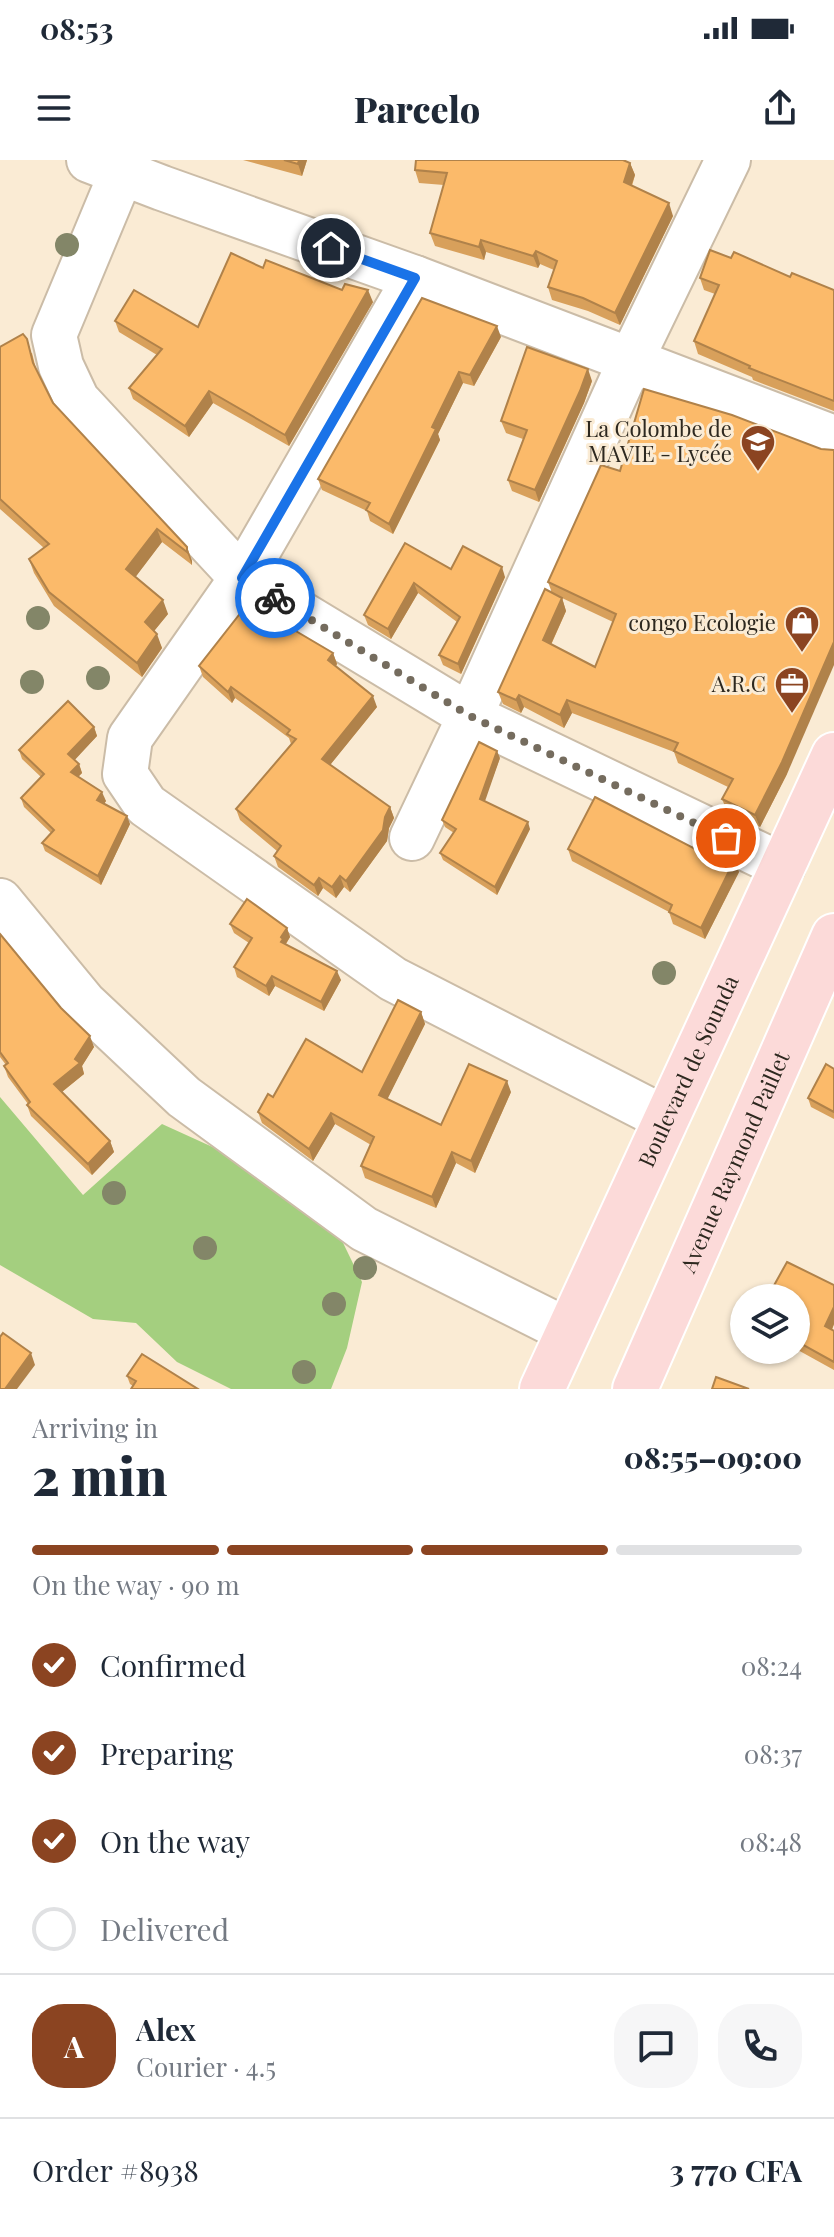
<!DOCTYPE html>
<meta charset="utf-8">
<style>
:root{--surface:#fff;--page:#f6f6f7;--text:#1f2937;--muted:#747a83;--line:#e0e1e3;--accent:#8b4421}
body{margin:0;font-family:"Playfair Display",serif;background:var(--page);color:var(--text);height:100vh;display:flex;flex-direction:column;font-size:30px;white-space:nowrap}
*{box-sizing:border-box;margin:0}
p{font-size:26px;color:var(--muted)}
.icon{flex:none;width:44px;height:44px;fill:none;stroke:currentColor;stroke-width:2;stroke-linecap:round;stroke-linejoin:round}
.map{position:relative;height:1229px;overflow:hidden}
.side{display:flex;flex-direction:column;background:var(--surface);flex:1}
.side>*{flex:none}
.controls{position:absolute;left:730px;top:1124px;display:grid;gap:16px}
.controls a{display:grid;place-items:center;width:80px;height:80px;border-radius:50%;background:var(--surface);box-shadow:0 2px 6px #0004;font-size:40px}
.pin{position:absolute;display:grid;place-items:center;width:68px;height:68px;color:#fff;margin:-34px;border:4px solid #fff;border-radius:50%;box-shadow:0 2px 8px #0007}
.courier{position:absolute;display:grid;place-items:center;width:80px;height:80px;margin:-40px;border:6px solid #1a73e8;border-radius:50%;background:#fff;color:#222;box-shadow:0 2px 10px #0007}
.headline em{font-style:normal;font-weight:800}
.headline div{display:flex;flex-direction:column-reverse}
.headline{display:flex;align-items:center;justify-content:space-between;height:136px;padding:0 32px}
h1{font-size:52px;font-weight:800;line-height:60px}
.bar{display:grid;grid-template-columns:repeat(4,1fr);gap:12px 8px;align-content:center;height:96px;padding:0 32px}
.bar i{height:10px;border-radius:6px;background:var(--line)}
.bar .current{background:var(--accent)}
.bar p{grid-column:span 4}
.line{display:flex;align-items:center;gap:20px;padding:0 32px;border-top:2px solid var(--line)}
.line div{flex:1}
.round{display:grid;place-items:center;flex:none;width:84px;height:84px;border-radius:32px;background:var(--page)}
ol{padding:0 32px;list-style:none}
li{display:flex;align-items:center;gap:24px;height:88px}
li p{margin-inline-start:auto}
li .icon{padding:8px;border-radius:50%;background:var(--accent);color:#fff;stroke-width:4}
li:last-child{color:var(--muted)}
li i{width:44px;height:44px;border:4px solid var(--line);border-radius:50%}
.status{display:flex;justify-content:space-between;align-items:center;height:56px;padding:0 40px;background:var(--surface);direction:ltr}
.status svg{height:22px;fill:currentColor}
header{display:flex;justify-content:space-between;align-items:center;height:104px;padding:0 32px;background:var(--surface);font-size:36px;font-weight:800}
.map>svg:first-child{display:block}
.green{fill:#a4cf7f}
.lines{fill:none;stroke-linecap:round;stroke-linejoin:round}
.minor-casing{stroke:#cbbca7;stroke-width:48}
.major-casing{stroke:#fff;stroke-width:48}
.minor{stroke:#fff;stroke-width:44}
.major{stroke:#fcdad9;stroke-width:44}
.tree{fill:#838668}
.wall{fill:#d8a05b;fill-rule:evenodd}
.shaded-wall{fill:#b0824a}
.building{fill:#fbba6a;stroke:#b0824a;stroke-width:2}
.done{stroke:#756c5e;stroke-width:8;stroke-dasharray:0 14.4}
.route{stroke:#1a73e8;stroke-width:10}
.labels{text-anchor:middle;stroke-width:6;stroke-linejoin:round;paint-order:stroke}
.poi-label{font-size:22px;fill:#2d281f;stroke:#faebd4;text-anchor:end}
.street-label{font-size:22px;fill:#2d281f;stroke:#faebd4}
</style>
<div class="status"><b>08:53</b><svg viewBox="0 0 49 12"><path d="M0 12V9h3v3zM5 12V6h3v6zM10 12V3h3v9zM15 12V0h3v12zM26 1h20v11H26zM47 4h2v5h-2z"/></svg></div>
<header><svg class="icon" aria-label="menu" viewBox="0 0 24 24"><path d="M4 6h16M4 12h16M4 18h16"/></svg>Parcelo<svg class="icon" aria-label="share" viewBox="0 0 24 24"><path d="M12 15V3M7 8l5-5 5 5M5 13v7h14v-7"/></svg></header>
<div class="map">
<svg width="834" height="1229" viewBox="0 0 834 1229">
<rect width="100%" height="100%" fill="#faebd4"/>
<polygon class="green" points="0,937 83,1035 162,964 263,1010 331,1058 362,1122 347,1188 331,1229 231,1229 177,1202 136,1163 93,1159 0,1105"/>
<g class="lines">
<defs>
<g id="minor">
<polyline points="89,0 162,28 415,118 834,278"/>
<polyline points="127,0 54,175 61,206 77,240 242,418 470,556 783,706"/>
<polyline points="415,118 242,418 130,578 125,614 146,645 393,819 666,959"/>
<polyline points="412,678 470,556 630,202 728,0"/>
<polyline points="0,741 84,843 184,937 364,1069 568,1171"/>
</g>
<g id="major">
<path id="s1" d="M542 1229 834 595"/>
<path id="s2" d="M635 1229 834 776"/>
</g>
</defs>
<use href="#minor" class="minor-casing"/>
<use href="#major" class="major-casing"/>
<use href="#minor" class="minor"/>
<use href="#major" class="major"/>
</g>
<g class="tree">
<circle cx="67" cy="85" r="12"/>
<circle cx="38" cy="458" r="12"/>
<circle cx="98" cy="518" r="12"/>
<circle cx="32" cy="522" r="12"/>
<circle cx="664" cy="813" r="12"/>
<circle cx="114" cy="1033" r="12"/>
<circle cx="205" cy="1088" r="12"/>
<circle cx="365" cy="1108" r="12"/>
<circle cx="334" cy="1144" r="12"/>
<circle cx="304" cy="1212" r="12"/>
</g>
<g class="wall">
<polygon points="243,0 307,0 302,16"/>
<polygon points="630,3 635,15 632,26 673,56 620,165 588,151 552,140 548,127 554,110 540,104 538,108 486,92 484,100 435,86 430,73 444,25 419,23 415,10"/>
<polygon points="731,98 834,130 834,251 753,220 752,217 698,194 694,181 715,134 704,130 700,118"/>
<polygon points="263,108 373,142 289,286 213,243 189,277 133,239 129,228 157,195 119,172 115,161 198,167"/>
<polygon points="501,177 474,226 463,223 438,274 440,280 393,374 370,361 367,351 322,330 318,319"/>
<polygon points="0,187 32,193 36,209 53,243 187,387 192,401 192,405 162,382 135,417 168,454 154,471 162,488 142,517 54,446 34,413 29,399 44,388 0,349"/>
<polygon points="592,221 584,243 539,342 512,331 508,320 523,279 506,273 501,261"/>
<path d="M821 289 787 614 760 667 727 651 722 639 728 627 678 603 674 592 572 553 564 568 524 547 521 553 503 544 498 532 552 433 548 422 620 311ZM562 438 613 462 595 507 551 485 566 451Z"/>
<polygon points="405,383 451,409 505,417 461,514 443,505 439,495 457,462 418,433 391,479 368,465 364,455"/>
<polygon points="239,449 333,493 337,504 336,506 377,547 330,605 390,647 394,658 389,668 387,681 350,732 344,727 336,738 323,728 318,736 278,707 274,696 277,691 240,660 236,649 291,584 289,578 235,538 232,543 203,517 199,506 241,453"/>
<polygon points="94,567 97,576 74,600 79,604 82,613 78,617 106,641 104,644 130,664 101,725 45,691 42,683 51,673 24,647 21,638 41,617 22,599 19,590"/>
<polygon points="500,598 484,641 530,669 497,735 443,700 440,693 454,673 445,667 442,660"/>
<polygon points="568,689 697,690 734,701 739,712 705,779 673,764 669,752 572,701"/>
<polygon points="230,764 287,768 290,777 286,784 341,820 324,851 275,826 269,836 237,817 234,807 249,783 234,773"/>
<polygon points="0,774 94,887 82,906 84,914 62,932 110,981 114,992 92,1015 31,956 27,945 28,944 8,917 4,906 6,905 0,897"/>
<polygon points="421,852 425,864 387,939 441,965 511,932 475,1013 456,1003 436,1048 365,1018 361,1006 371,985 335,964 313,1001 262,963 258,952 273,937 362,912"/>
<polygon points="834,909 834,959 811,947 808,938"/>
<polygon points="834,1125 834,1164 832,1170 834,1171 834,1210 796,1189 796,1138"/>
<polygon points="127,1216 198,1229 133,1226 130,1224"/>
</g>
<g class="shaded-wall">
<polygon points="299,0 307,0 302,16 298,4"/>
<polygon points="630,3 635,15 628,35 624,22"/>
<polygon points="669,43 673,56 620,165 615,153"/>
<polygon points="481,80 486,92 484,100 479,87"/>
<polygon points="536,91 540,104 538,108 533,96"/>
<polygon points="368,130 373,142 289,286 285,275"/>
<polygon points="497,166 501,177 474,226 470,215"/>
<polygon points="588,209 592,221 584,243 539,342 535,330"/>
<polygon points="459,212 463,223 438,274 440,280 393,374 389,364 432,267"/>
<polygon points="209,231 213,243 189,277 185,266"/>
<polygon points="157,369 162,382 131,423 126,409"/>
<polygon points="187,387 192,401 192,405 187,392"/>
<polygon points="502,407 505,417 461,514 458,504"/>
<polygon points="414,423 418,433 391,479 388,469"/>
<polygon points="562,438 566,451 547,493 543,480"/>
<polygon points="163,440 168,454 150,476 145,462"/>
<polygon points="157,474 162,488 142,517 137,503"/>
<polygon points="834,482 834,505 787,614 760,667 755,655"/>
<polygon points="333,493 337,504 332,511 328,500"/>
<polygon points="231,527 235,538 232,543 228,532"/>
<polygon points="519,535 524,547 521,553 516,540"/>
<polygon points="373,536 377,547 326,610 322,599"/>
<polygon points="567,540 572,553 564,568 560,555"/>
<polygon points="94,567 97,576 72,603 68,594"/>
<polygon points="497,591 500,598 483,647 480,639"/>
<polygon points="79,604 82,613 74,621 71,612"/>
<polygon points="102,632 106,641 100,649 97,640"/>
<polygon points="390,647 394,658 389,668 387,681 350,732 346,721"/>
<polygon points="127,656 130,664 101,725 98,716"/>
<polygon points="528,662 530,669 497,735 495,727"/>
<polygon points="734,701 739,712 705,779 701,768"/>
<polygon points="340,716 344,727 336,738 332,727"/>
<polygon points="319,718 323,728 318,736 314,725"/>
<polygon points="287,768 290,777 285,785 281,782 281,777"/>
<polygon points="337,811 341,820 324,851 321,842"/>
<polygon points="272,816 275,826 269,836 266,826"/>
<polygon points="421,852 425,864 384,946 379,935"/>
<polygon points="90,876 94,887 82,906 84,914 58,935 54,924 75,899"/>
<polygon points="507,921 511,932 475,1013 471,1001"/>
<polygon points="331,953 335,964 313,1001 309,989"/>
<polygon points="110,981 114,992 92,1015 88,1004"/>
<polygon points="452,992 456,1003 436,1048 432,1037"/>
<polygon points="834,1147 834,1164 829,1176 825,1166"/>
<polygon points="31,1193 35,1205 17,1229 5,1229"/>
</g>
<g class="building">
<polygon points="284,0 299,0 298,4"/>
<polygon points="416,0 623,0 630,3 624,22 669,43 615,153 583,138 548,127 557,101 536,91 533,96 481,80 479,87 430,73 447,13 415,10"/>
<polygon points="710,90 731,98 734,92 790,117 792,113 834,130 834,241 749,208 750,206 694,181 719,125 700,118"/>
<polygon points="231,93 263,108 266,100 342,130 345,124 368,130 285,275 209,231 185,266 129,228 162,189 115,161 134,130 198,167"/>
<polygon points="422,138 497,166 470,215 459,212 432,267 436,269 389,364 366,350 370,343 318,319"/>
<polygon points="23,174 27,179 33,203 53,243 187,387 187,392 157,369 126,409 163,440 145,462 157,474 137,503 49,432 29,399 49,384 0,339 0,187"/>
<polygon points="527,187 588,209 580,231 535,330 508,320 527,270 501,261"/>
<polygon points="644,229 732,255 821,289 834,290 834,482 782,602 755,655 722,639 733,619 674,591 678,583 567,540 560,555 519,535 516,540 498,532 545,429 562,438 543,480 595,507 616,454 548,422 601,305 620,311"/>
<polygon points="405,383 451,409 463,386 502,407 458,504 439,495 460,457 414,423 388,469 364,455"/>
<polygon points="245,441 333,493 328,500 373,536 322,599 390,647 385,657 383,670 346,721 340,716 332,727 319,718 314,725 274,696 281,686 236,649 296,579 287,574 290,570 231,527 228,532 199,506 242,451 239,449"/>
<polygon points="68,541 94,567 68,594 79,604 71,612 102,632 97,640 127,656 98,716 42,683 54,670 21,638 44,614 19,590"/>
<polygon points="479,582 497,591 480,639 528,662 495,727 440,693 456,669 442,660"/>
<polygon points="595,637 697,690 700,684 734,701 701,768 669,752 672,745 568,689"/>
<polygon points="247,739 287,768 281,777 283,779 281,782 337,811 321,842 272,816 266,826 234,807 252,778 230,764"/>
<polygon points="0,774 61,848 90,876 75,899 80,903 54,924 110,981 88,1004 27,945 30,942 4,906 8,903 0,892"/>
<polygon points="398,840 421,852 379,935 441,965 469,904 507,921 471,1001 452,992 432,1037 361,1006 374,977 331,953 309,989 258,952 268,934 273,937 306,879 362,912"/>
<polygon points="826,904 834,909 834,952 808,938"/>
<polygon points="787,1102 834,1125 834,1147 825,1166 834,1171 834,1202 796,1181 796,1138 767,1138"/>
<polygon points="3,1173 31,1193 5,1229 0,1229 0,1177"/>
<polygon points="142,1194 198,1229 131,1229 136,1221 127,1216"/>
<polygon points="716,1217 749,1229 712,1229"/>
</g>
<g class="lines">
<polyline class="done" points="275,438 470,556 726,678"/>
<polyline class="route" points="275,438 242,418 415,118 331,88"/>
</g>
<defs>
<symbol id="school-pin" viewBox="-11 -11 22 30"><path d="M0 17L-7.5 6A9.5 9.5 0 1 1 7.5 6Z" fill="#8b4421" stroke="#faebd4"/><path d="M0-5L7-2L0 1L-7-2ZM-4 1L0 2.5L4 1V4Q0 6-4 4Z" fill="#fff"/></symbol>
<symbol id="shop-pin" viewBox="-11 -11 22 30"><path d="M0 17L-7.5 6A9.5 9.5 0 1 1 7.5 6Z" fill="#8b4421" stroke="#faebd4"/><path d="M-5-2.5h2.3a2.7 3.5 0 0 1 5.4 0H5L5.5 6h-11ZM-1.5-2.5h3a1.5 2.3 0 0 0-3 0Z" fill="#fff"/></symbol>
<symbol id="office-pin" viewBox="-11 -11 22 30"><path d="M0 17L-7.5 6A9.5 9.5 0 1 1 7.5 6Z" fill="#8b4421" stroke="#faebd4"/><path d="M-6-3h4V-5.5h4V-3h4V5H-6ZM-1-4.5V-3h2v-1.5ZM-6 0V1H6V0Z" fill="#fff"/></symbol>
</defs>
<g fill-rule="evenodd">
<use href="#school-pin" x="738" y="262" width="40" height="54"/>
<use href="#shop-pin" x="782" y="443" width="40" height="54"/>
<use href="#office-pin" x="772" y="504" width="40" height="54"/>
</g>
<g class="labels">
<g class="poi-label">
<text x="732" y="277">La Colombe de<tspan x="732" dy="25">MAVIE - Lycée</tspan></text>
<text x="776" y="471">congo Ecologie</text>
<text x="766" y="532">A.R.C</text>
</g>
<g class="street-label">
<text dy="8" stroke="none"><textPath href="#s1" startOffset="350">Boulevard de Sounda</textPath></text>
<text dy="8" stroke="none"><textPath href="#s2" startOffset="248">Avenue Raymond Paillet</textPath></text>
</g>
</g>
</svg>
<div class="controls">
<a><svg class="icon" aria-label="layers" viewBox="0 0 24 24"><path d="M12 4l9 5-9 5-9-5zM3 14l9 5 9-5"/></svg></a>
</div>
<div class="pin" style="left:726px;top:678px;background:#ea580c"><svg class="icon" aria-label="bag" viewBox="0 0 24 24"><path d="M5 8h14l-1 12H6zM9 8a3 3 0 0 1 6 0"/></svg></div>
<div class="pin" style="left:331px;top:88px;background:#1f2937"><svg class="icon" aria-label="home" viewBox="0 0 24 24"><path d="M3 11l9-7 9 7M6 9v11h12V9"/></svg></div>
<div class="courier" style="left:275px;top:438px"><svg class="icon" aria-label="bike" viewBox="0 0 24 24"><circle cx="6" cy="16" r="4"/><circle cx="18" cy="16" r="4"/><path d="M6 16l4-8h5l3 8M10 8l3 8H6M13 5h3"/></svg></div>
</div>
<section class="side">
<div class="headline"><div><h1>2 min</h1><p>Arriving in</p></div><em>08:55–09:00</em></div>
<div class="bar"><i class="current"></i><i class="current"></i><i class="current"></i><i></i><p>On the way · 90 m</p></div>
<ol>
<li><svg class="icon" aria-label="check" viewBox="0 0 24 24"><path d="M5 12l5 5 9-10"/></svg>Confirmed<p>08:24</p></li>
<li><svg class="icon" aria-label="check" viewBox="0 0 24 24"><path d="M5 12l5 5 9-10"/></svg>Preparing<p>08:37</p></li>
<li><svg class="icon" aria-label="check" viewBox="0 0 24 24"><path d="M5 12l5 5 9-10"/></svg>On the way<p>08:48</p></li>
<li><i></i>Delivered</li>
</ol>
<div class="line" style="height:144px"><b class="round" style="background:var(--accent);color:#fff">A</b><div><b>Alex</b><p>Courier · 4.5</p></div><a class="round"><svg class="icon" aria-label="chat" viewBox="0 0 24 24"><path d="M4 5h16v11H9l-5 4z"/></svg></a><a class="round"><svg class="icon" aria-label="phone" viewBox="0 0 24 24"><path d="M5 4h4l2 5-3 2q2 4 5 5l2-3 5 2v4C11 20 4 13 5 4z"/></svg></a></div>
<div class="line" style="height:104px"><div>Order #8938</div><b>3 770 CFA</b></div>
</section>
